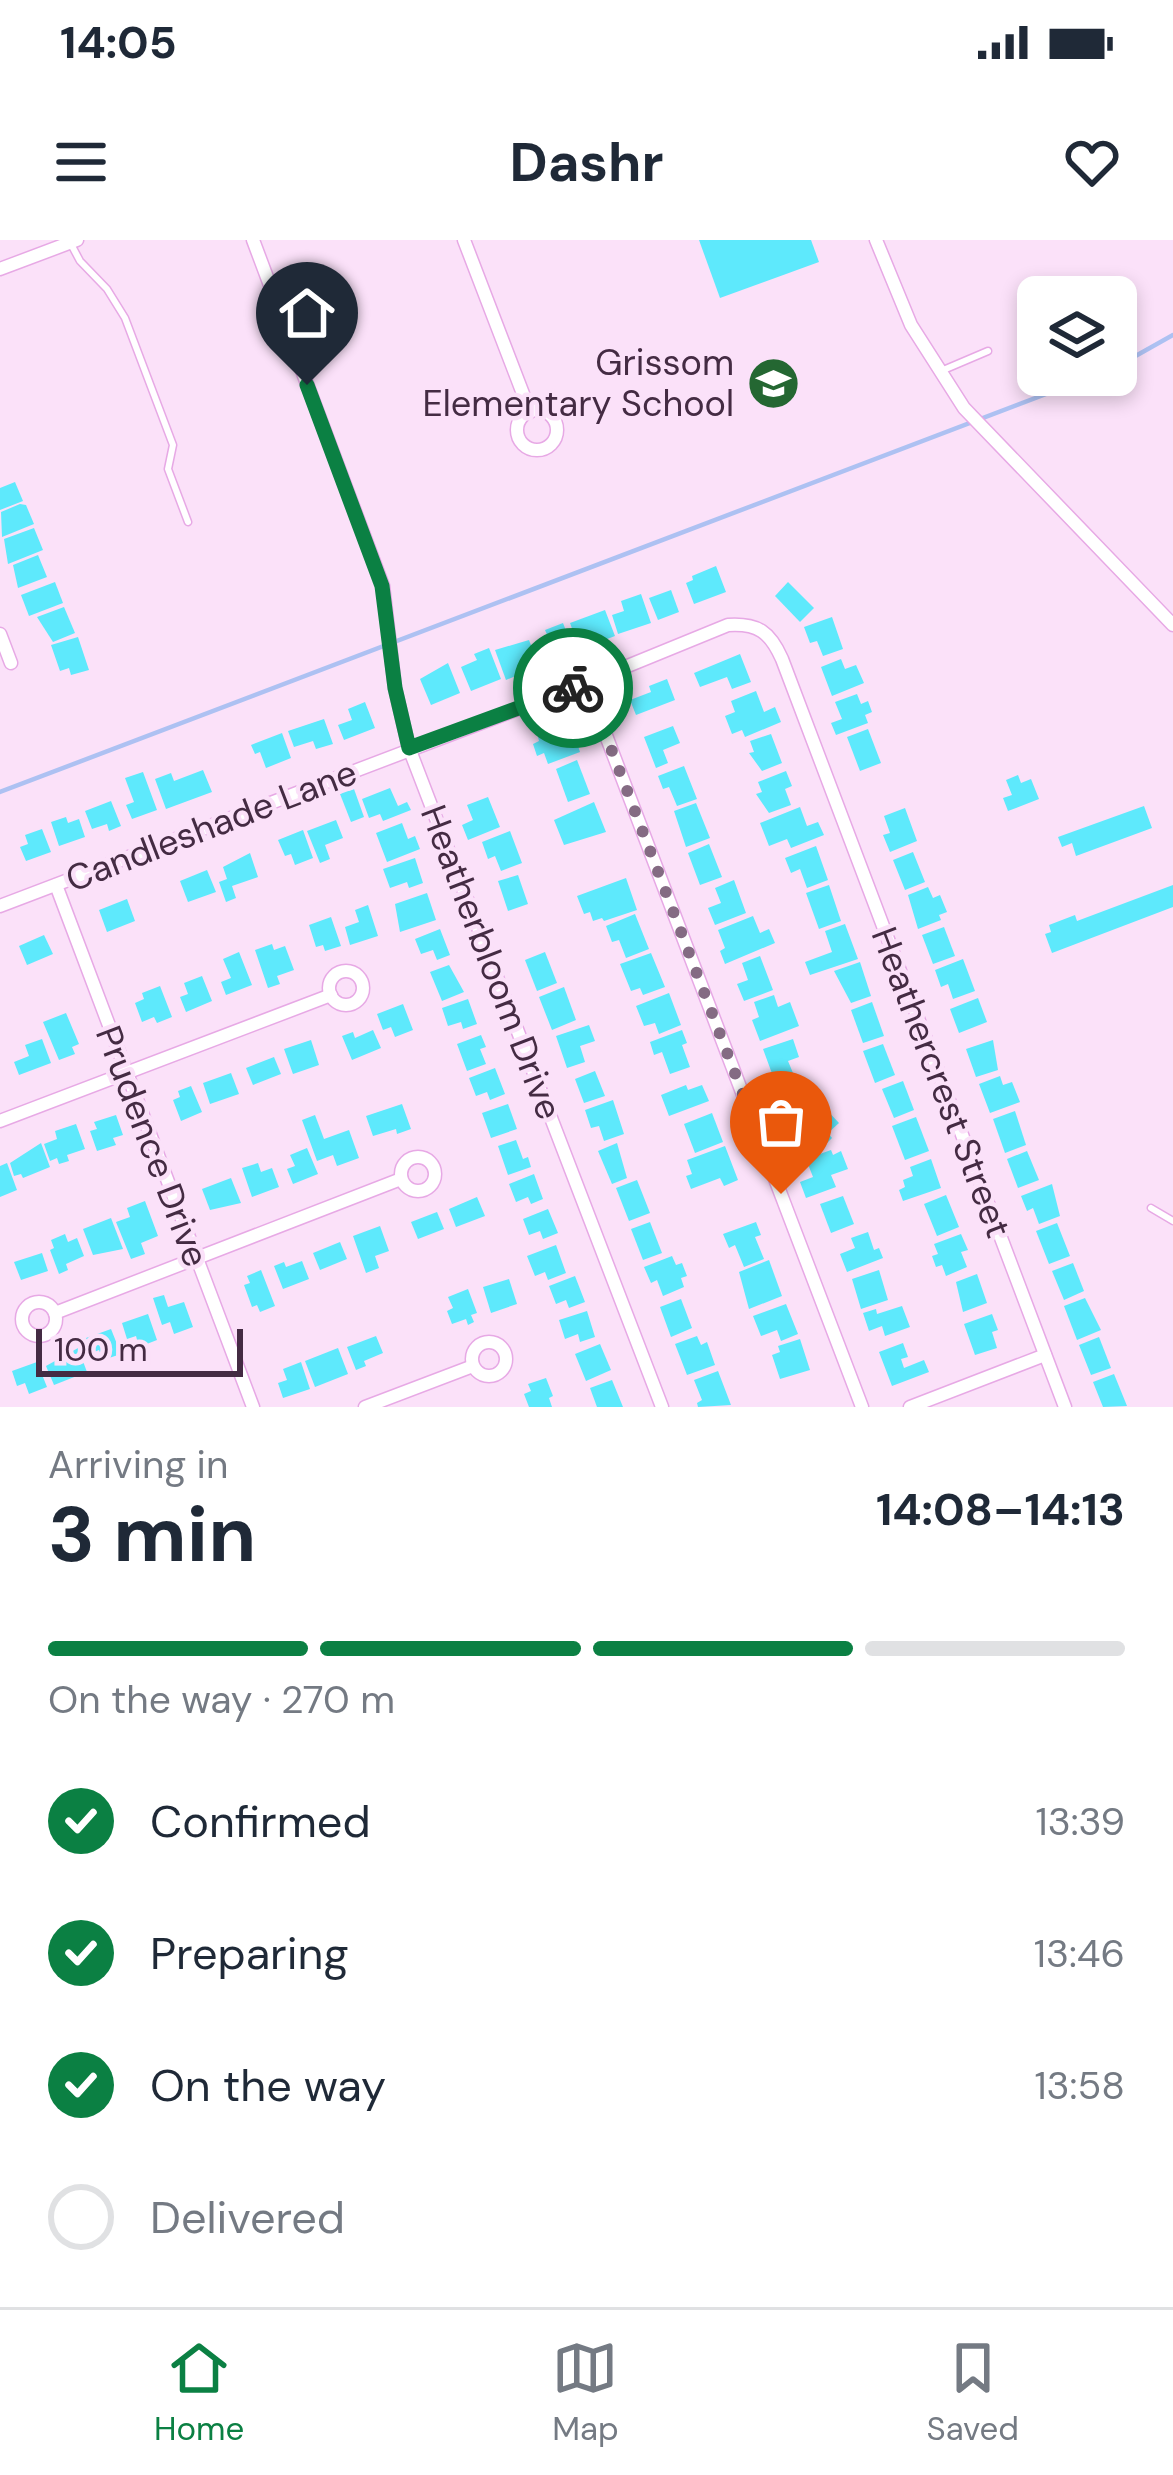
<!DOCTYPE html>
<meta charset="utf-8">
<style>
:root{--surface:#fff;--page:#f2f2f3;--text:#1f2937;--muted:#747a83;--line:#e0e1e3;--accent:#0b8043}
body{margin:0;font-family:"DM Sans",sans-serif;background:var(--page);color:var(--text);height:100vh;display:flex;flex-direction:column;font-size:45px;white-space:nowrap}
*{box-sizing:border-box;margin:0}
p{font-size:39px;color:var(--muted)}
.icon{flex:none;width:66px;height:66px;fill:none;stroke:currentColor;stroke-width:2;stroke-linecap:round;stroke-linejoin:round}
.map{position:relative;height:1167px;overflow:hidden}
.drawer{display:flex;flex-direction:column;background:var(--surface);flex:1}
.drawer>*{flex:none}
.fabs{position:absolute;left:1017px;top:36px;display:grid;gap:24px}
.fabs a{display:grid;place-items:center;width:120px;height:120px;border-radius:18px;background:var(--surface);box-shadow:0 6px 18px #0003;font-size:60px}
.scale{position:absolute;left:36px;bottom:30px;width:207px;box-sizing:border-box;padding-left:12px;border:6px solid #442b43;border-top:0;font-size:33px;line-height:42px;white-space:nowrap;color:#442b43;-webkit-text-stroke:9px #fbe1f9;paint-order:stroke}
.pin{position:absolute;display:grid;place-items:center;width:102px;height:102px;color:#fff;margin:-123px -51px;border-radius:50% 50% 50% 0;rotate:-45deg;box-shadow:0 0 12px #0007}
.pin .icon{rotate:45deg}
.courier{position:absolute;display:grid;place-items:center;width:120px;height:120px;margin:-60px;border:9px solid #0b8043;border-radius:50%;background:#fff;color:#222;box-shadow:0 3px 15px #0007}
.overview em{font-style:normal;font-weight:700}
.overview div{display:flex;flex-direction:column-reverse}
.overview{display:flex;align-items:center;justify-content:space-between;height:204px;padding:0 48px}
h1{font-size:78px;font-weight:700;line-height:90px}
.bar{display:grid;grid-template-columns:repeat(4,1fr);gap:18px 12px;align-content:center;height:144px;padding:0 48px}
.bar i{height:15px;border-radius:9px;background:var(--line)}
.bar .selected{background:var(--accent)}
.bar p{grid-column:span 4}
ol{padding:0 48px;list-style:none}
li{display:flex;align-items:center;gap:36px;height:132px}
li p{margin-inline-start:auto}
li .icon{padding:12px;border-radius:50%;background:var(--accent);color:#fff;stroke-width:4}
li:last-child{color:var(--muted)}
li i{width:66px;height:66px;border:6px solid var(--line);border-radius:50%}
.status{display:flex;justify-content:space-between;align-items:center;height:84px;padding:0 60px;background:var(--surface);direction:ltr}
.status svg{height:33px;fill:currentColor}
header{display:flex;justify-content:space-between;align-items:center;height:156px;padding:0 48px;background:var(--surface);font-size:54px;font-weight:700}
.tabs{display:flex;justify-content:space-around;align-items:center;height:168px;border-top:3px solid var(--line);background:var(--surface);font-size:33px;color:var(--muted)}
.tabs a{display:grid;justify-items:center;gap:6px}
.tabs .selected{color:var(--accent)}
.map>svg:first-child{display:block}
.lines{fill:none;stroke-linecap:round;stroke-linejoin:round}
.stream{stroke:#adc1f2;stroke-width:4.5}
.building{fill:#5ee9fc}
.lane-casing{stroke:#e7a9e5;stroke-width:9}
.street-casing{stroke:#e7a9e5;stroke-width:15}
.lane{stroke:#fff;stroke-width:6}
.street{stroke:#fff;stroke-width:12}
.done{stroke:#846b83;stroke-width:12;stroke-dasharray:0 21.6}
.route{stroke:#0b8043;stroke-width:15}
.labels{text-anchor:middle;stroke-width:9;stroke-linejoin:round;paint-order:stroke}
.poi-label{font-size:36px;fill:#442b43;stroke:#fbe1f9;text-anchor:end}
.street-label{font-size:36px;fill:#442b43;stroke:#fbe1f9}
</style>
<div class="status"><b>14:05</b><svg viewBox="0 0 49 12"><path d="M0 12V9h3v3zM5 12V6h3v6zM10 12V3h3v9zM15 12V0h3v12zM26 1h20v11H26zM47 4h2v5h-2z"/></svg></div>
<header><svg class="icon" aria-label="menu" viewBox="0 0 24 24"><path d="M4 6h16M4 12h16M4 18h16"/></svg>Dashr<svg class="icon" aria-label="heart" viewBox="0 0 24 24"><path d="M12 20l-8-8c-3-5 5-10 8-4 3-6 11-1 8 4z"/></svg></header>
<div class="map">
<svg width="1173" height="1167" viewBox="0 0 1173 1167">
<rect width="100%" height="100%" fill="#fbe1f9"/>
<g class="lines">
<g class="stream">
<polyline points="1116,127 1173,95"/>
<polyline points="0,552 1096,135"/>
</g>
</g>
<g class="building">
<polygon points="699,0 811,0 819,22 720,58"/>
<polygon points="15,242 23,261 0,270 0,248"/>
<polygon points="20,264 26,265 34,284 2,297 1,272"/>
<polygon points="34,288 43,310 8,324 4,299"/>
<polygon points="38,315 47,337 18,348 13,325"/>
<polygon points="716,326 726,352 694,364 686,343 693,340 692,336"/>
<polygon points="55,342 63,363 29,376 21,355"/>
<polygon points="788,342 814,368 800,382 775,356"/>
<polygon points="671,350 679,372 658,380 649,358"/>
<polygon points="641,354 651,383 618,394 612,375 624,371 621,361"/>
<polygon points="64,367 75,393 53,402 37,377"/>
<polygon points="605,370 615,396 594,404 598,416 584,422 570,383"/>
<polygon points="832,377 843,409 823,416 817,401 810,403 804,387"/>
<polygon points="563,383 574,411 543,423 536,404 549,399 545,390"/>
<polygon points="78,397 89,430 71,435 69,428 60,431 51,405"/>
<polygon points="529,400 539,426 506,440 495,410"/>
<polygon points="489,408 501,439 471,451 461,427 477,420 474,414"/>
<polygon points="740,414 751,442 732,449 727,437 700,447 694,433"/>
<polygon points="841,419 845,429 856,425 864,443 832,456 821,427"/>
<polygon points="448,423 460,453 431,465 420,439"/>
<polygon points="667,439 675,460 636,475 630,460 651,452 649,446"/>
<polygon points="756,451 764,472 775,467 781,482 745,497 742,490 732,494 725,476 735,472 731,461"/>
<polygon points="857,454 861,464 868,461 872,472 865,475 868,483 836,495 831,483 842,479 835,462"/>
<polygon points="365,462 375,488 344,500 338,485 352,480 348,469"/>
<polygon points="324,479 333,504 316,509 313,501 294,507 288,491"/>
<polygon points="564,483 570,499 564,504 576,500 580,512 548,524 544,513 537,516 533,504 539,501 537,493"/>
<polygon points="673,486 680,503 663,510 668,523 656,528 644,497"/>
<polygon points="868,489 881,523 860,531 847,497"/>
<polygon points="282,493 291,518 266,528 260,512 255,514 251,505"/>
<polygon points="771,494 782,523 762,531 749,513 754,512 750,501"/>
<polygon points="577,520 590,554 568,562 556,529"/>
<polygon points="684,526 697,559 677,566 669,547 663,549 658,536"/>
<polygon points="203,530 212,552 166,569 155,539 171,533 174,541"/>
<polygon points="786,531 792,546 785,549 791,565 769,573 756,554 762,552 758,542"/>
<polygon points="143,532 157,570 132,579 126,565 134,562 125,538"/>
<polygon points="1018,535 1021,543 1031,539 1039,559 1008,571 1003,558 1012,555 1006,540"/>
<polygon points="390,548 398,566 407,562 411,570 383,581 380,574 369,578 362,559"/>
<polygon points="354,549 364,577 351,582 340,554"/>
<polygon points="488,557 500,587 468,600 462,585 473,580 467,565"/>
<polygon points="111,561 121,586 109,591 107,584 92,589 85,571"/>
<polygon points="594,562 606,592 564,605 554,580"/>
<polygon points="696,563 710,598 686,607 674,571"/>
<polygon points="1144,566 1152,588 1076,616 1072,603 1062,607 1058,597"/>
<polygon points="800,567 807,586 818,582 824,595 791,608 787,599 769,606 760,583"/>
<polygon points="905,568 917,601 890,612 883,595 890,593 884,576"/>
<polygon points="66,577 68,583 79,579 85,597 59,606 51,582"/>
<polygon points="336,580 343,598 325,605 330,619 320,623 307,591"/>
<polygon points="402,583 408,599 415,596 420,609 387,622 376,593"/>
<polygon points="42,589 51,612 26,621 20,607 28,604 25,595"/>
<polygon points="303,590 313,618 295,625 291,614 285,616 278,600"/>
<polygon points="510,591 522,623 501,631 495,616 488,619 482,602"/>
<polygon points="709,604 722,637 700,645 688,613"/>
<polygon points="816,606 828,640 807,648 800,629 791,633 785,618"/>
<polygon points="913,612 925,642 905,650 893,620"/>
<polygon points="250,613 258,637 232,646 236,658 226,662 219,642 227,639 223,627"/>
<polygon points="415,618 423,643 409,648 407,642 390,648 383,629"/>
<polygon points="207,630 216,652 188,662 180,641"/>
<polygon points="518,635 528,664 508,671 498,641"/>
<polygon points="626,638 637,670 604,681 602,678 593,681 590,672 584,674 577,656"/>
<polygon points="734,640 746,673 715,685 708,668 721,663 715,648"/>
<polygon points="829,645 841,681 819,689 806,653"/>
<polygon points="1173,645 1173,667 1052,713 1045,694 1051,692 1049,685 1075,675 1077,681"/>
<polygon points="928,647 933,658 940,655 947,672 939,675 941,680 918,689 908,655"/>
<polygon points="427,653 436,680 400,692 395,664"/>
<polygon points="127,659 135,681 107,692 99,670"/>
<polygon points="368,665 378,696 350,705 345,687 359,682 355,670"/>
<polygon points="635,674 649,709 626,718 619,700 612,702 606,686"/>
<polygon points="753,676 760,693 769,689 775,703 725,724 720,711 725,708 718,690"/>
<polygon points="331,677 341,706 325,711 323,705 316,707 309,685"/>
<polygon points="845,684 858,719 810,735 805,722 832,712 825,691"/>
<polygon points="944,687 955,716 933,724 922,695"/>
<polygon points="440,689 450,715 437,720 433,710 421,714 415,699"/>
<polygon points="44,695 53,714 27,725 19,706"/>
<polygon points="272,704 274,710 285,706 294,730 277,736 280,744 268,748 255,710"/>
<polygon points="239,712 252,745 226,755 221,742 231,738 223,719"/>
<polygon points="545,712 557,743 537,751 525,720"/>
<polygon points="651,713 665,747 643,755 640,748 631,751 620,724"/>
<polygon points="760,716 773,750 744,761 737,744 748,740 742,723"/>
<polygon points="963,719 975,751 953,759 948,744 941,747 935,730"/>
<polygon points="860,722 871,756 851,763 834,731"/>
<polygon points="449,725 464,752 442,761 430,732"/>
<polygon points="202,736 212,761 186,772 180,757 188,754 184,743"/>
<polygon points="160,746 172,777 157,783 154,777 142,782 135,763 144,759 142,753"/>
<polygon points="564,747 576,780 552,790 539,757"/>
<polygon points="669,753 681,785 659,794 655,783 644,786 636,766"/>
<polygon points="774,755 778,767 790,762 799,786 760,801 752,780 759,777 754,762"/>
<polygon points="978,758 987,782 959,793 950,769"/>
<polygon points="468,759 477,784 463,789 461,782 448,786 442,768"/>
<polygon points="872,762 884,796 863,803 851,770"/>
<polygon points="403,764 413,790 395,797 391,787 383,790 377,774"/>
<polygon points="66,773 79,804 72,807 75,814 59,820 43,782"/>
<polygon points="589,785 595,801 580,806 585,822 567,828 556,796"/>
<polygon points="373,790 381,808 352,820 342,796 353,792 355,798"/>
<polygon points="682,790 687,803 682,805 690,827 670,834 662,812 654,815 650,802"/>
<polygon points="481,795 486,807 480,809 486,824 467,831 457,804"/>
<polygon points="42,799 51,823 19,835 14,822 29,816 25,805"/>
<polygon points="793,799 799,817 788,821 793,833 774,839 763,809"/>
<polygon points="311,800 319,825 293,834 284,809"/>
<polygon points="993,800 998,830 976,837 966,809"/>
<polygon points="883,804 895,835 875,843 863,811"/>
<polygon points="274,817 281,834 253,845 246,828"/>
<polygon points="495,828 505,854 490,860 487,852 476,856 469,838"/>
<polygon points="595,831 605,856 584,863 575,839"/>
<polygon points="231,833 239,854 210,864 203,843"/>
<polygon points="1000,836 1003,845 1012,842 1020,862 990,873 979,844"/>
<polygon points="903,841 914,870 894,878 882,849"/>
<polygon points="806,844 815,866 788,876 782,861 789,858 786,851"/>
<polygon points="686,845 688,850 702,845 709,861 669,876 661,855"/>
<polygon points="191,846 202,872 181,881 173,860 180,857 178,851"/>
<polygon points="613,860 624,894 604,901 599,886 591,888 585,870"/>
<polygon points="402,864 411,889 397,894 396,889 373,896 366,876"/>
<polygon points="508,864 517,889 491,898 482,873"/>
<polygon points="825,868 839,883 828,893 832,898 819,911 813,905 807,912 796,901 806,891 798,883 809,872 816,878"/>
<polygon points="1015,871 1026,905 1005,913 993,879"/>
<polygon points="712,873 723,902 695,913 684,884"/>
<polygon points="116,875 123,895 113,898 116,905 97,911 90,891 97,889 94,882"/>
<polygon points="315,875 324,899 349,890 359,918 337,926 333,915 317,921 302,880"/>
<polygon points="916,877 929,911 905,920 892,886"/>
<polygon points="76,884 85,909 67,915 69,921 59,924 57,918 50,921 44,904 57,899 55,891"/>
<polygon points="516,900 523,919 528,917 531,927 508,935 498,906"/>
<polygon points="41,903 50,927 23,938 21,934 14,936 10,923"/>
<polygon points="617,903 627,938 612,944 598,911"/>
<polygon points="725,906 738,940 724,946 720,938 691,949 686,936 692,934 687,920"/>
<polygon points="307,908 318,934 293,944 287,929 295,926 290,915"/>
<polygon points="831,910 833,915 841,911 848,929 831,935 836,947 806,958 800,942 813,937 806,919"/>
<polygon points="1027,911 1039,940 1018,948 1007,919"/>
<polygon points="931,919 941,948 903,961 899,950 905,947 903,940 913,936 910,927"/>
<polygon points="7,923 17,950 0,957 0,926"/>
<polygon points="258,923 261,932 272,928 279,947 252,957 242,928"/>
<polygon points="534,934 543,959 531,964 528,957 516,962 509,944"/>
<polygon points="231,938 241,963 210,970 202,949"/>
<polygon points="637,940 650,973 629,981 616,948"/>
<polygon points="1052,944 1060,976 1039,984 1033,968 1027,971 1021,956"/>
<polygon points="946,955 959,987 937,996 924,964"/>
<polygon points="843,956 854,984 831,993 820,964"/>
<polygon points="477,957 485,976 456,987 449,969"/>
<polygon points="145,961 158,996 141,1003 145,1014 131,1019 116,982 130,977 127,968"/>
<polygon points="548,969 558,993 543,999 540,991 529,995 523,979"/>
<polygon points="437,972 444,989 418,999 411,982"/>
<polygon points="111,978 123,1009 93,1015 83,989"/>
<polygon points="650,982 662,1013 643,1020 631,989"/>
<polygon points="756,982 761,995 755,997 764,1019 744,1027 735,1005 729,1008 723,994"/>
<polygon points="1057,983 1070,1016 1049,1024 1036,991"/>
<polygon points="380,986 389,1011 375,1016 379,1028 366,1033 353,996"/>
<polygon points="868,992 874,1010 879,1008 883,1018 847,1032 840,1014 855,1008 851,998"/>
<polygon points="65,994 68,1002 77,998 84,1016 66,1024 68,1030 59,1034 50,1010 54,1008 51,1000"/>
<polygon points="961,994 968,1010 961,1012 967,1027 946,1036 942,1025 936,1027 932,1016 938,1014 934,1004"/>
<polygon points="340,1002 347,1019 320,1030 313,1013"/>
<polygon points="556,1005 566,1033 548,1040 545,1032 535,1036 527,1016"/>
<polygon points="42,1013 48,1031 21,1040 14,1022"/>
<polygon points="672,1016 676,1025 682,1023 687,1036 681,1038 684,1047 663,1056 657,1040 651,1043 644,1027"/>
<polygon points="769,1020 782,1056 749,1069 739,1032"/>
<polygon points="302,1021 309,1039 283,1049 274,1026 284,1022 286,1027"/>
<polygon points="1073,1023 1084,1051 1064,1060 1052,1031"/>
<polygon points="261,1030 275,1066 260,1072 257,1065 252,1067 244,1045 250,1043 247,1036"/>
<polygon points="879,1030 888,1060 861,1069 852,1039"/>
<polygon points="977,1034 987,1063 963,1072 956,1042"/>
<polygon points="575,1036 585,1062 569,1068 566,1060 556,1064 549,1046"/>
<polygon points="509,1039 517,1064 491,1073 483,1047"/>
<polygon points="468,1049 477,1073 471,1075 474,1082 468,1085 466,1079 452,1084 447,1071 453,1068 448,1057"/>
<polygon points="164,1055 168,1067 184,1062 193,1087 174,1094 170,1082 162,1085 153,1058"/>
<polygon points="1085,1058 1101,1090 1077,1100 1064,1066"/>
<polygon points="681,1059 692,1088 671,1097 660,1067"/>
<polygon points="786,1064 798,1094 781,1101 777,1090 761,1096 753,1076"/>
<polygon points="902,1066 910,1087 885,1096 882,1086 869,1091 863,1073 876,1069 877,1074"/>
<polygon points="587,1071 595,1097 580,1102 578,1094 565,1099 559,1080"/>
<polygon points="148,1074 157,1100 139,1107 136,1096 127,1099 122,1083"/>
<polygon points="992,1074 998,1090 992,1092 997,1108 975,1115 964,1084"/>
<polygon points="111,1089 121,1114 103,1120 99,1110 92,1113 86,1098"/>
<polygon points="376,1096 383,1113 364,1121 366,1126 356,1130 347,1107"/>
<polygon points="697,1096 701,1105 707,1102 715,1125 687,1135 675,1104"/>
<polygon points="1099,1097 1111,1128 1091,1135 1079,1105"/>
<polygon points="800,1099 810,1130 780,1139 772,1115 780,1112 778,1106"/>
<polygon points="903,1103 908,1117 901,1119 904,1128 924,1120 929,1132 892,1146 879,1112"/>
<polygon points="600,1104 611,1130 586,1141 575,1114"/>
<polygon points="78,1108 87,1132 54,1145 46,1126"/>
<polygon points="338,1108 348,1134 315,1147 305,1121"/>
<polygon points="37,1122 47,1147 29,1154 25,1143 17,1146 12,1131"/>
<polygon points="301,1122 310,1149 283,1158 278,1143 287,1140 283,1129"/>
<polygon points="718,1131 731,1165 698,1167 697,1163 702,1160 694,1140"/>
<polygon points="1114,1134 1127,1166 1103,1167 1093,1142"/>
<polygon points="546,1138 553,1156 549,1158 552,1167 529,1167 524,1154 531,1151 528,1144"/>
<polygon points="612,1140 623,1167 597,1167 590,1148"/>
</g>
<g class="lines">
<defs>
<g id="lane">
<polyline points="72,6 80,21 107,49 125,78 173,205 168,229 188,282"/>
<polyline points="941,131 988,111"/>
<polyline points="1151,968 1173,981"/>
</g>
<g id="street">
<polyline points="253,0 383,346 395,448 409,508 662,1167"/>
<polyline points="464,0 530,172"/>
<polyline points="876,0 911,85 964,168 1173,385"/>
<polyline points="0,29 77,0"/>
<circle cx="537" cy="190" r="20"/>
<polyline points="0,394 11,423"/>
<polyline points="586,443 862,1167"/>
<polyline points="56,645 253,1167"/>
<path d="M0 666 586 443 728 385C758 383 770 392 782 419L1065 1167"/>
<circle cx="346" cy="748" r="17"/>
<polyline points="0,881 331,755"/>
<circle cx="418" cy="934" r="17"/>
<circle cx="39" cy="1079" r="17"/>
<polyline points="55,1073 401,939"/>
<circle cx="489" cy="1119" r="17"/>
<polyline points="365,1167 473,1126"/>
<polyline points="910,1167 1045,1115"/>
</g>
</defs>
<use href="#lane" class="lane-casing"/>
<use href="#street" class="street-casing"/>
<use href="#lane" class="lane"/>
<use href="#street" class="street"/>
</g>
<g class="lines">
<polyline class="done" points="573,448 586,443 781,954"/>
<polyline class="route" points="307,145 382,346 395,448 409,508 573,448"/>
</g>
<defs>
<symbol id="school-disc" viewBox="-11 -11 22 22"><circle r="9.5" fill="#246732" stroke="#fbe1f9"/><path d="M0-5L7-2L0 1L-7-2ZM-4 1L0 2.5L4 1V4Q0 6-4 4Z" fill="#fff"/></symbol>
</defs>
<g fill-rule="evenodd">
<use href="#school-disc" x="744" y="114" width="59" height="59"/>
</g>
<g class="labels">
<g class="poi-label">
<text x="734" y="135">Grissom<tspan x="734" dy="41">Elementary School</tspan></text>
</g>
<g class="street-label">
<text transform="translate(211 585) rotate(-21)" y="13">Candleshade Lane</text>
<text transform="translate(492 722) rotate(69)" y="13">Heatherbloom Drive</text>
<text transform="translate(942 842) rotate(69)" y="13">Heathercrest Street</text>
<text transform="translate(153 906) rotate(69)" y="13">Prudence Drive</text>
</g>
</g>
</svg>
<div class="fabs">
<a><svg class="icon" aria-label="layers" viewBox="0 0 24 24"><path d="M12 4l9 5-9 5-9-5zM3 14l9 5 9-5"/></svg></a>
</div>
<div class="scale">100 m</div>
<div class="pin" style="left:781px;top:954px;background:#ea580c"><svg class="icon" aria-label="bag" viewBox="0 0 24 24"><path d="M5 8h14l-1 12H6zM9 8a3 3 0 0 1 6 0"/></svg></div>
<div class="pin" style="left:307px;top:145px;background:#1f2937"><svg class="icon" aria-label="home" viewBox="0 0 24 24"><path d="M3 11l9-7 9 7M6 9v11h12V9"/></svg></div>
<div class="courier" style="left:573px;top:448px"><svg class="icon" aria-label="bike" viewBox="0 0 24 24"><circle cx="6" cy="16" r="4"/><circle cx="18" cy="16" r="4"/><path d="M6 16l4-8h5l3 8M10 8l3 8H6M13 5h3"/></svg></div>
</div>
<section class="drawer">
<div class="overview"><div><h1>3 min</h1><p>Arriving in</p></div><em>14:08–14:13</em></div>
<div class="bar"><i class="selected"></i><i class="selected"></i><i class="selected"></i><i></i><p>On the way · 270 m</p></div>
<ol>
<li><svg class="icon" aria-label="check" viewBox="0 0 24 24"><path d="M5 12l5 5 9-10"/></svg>Confirmed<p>13:39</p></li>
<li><svg class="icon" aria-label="check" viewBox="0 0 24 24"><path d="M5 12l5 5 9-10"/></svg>Preparing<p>13:46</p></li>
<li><svg class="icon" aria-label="check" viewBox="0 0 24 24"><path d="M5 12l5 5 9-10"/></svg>On the way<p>13:58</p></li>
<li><i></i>Delivered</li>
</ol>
</section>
<nav class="tabs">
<a class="selected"><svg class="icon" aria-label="home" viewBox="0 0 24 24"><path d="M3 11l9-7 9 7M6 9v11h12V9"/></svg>Home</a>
<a><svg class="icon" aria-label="map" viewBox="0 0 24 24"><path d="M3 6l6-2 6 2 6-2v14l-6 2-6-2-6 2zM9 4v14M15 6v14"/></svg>Map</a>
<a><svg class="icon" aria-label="saved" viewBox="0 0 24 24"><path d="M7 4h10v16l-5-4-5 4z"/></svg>Saved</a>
</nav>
